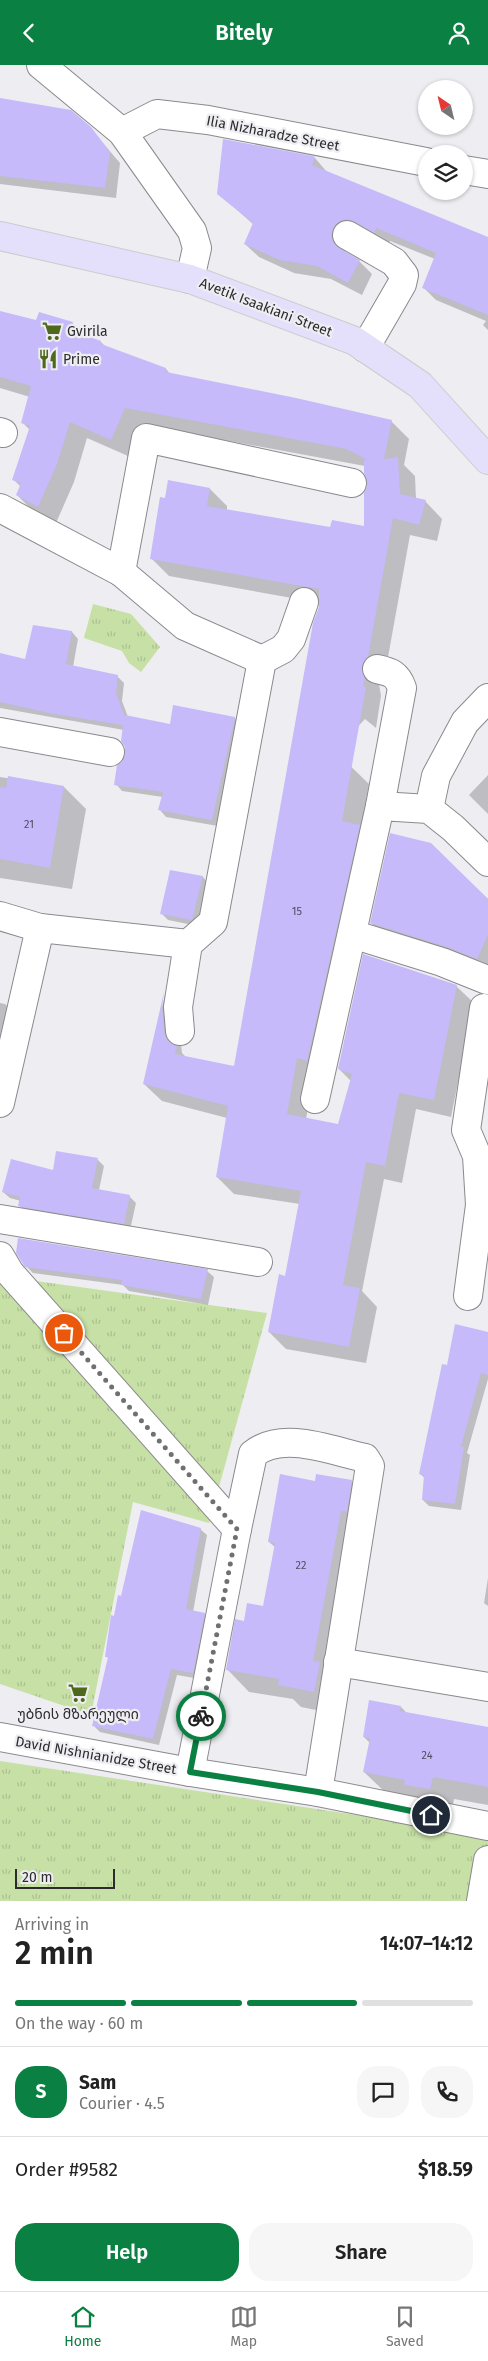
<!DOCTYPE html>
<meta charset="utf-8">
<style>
:root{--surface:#fff;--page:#f6f6f6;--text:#222;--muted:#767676;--line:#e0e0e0;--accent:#0b8043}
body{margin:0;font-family:"Fira Sans","Noto Sans Georgian",sans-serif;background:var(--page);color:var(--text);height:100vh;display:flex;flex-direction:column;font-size:19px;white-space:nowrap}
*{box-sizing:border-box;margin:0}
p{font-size:16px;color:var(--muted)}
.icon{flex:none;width:28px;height:28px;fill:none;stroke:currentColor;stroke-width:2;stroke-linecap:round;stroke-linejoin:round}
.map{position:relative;height:1836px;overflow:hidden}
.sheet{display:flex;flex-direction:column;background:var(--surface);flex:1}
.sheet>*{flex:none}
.needle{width:32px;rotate:325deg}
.controls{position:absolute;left:418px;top:15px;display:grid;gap:10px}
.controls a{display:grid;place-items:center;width:55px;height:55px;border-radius:50%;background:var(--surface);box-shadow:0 1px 4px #0004;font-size:25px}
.scale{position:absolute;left:15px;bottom:12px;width:100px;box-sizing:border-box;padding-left:5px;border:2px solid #2c2b2d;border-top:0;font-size:14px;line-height:18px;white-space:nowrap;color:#2c2b2d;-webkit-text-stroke:4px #eeedf2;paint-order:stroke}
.pin{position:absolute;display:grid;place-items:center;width:42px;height:42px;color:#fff;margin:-21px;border:2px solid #fff;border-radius:50%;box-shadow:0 1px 5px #0007}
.courier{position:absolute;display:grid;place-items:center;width:50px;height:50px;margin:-25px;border:4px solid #0b8043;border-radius:50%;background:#fff;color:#222;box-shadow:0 1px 6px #0007}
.summary em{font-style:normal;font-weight:600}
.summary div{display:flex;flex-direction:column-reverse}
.summary{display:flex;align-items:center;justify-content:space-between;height:85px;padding:0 15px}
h1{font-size:32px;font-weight:600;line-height:38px}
.bar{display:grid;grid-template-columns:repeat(4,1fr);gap:8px 5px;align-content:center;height:60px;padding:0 15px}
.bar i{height:6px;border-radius:4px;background:var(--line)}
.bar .selected{background:var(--accent)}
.bar p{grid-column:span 4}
.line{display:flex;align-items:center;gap:12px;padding:0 15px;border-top:1px solid var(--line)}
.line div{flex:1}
.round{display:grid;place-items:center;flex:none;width:52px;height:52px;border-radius:20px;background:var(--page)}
.primary-button{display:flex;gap:10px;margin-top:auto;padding:10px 15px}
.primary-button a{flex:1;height:58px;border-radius:20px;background:var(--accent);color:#fff;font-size:20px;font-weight:600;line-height:58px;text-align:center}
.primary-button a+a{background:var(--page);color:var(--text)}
header{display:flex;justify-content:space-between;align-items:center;height:65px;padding:0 15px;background:var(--accent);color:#fff;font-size:22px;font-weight:600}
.dock{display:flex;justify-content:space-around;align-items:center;height:70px;border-top:1px solid var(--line);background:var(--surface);font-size:14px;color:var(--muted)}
.dock a{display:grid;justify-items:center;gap:2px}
.dock .selected{color:var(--accent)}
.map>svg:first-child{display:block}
.park{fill:url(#park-tufts)}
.shadow{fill:#0003}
.building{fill:#c6bafa}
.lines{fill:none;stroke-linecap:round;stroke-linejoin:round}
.minor-casing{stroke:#8a8a8e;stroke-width:30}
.major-casing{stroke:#cccccd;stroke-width:30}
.minor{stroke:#fff;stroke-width:28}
.major{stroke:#e4dffb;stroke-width:28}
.done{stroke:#706f72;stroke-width:5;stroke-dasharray:0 9}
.route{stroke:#0b8043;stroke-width:6}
.labels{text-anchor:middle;stroke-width:4.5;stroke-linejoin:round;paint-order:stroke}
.number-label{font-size:11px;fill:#524f60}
.street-label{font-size:14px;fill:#2c2b2d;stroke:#eeedf2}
.poi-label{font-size:14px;fill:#2c2b2d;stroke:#eeedf2;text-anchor:start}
</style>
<header><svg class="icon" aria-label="back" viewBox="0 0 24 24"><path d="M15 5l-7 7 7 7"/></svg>Bitely<svg class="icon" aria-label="person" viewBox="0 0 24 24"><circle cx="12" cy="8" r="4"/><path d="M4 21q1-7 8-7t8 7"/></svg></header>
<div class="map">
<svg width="488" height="1836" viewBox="0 0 488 1836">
<defs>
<pattern id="park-tufts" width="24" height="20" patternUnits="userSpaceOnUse" patternTransform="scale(1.25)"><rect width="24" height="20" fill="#c7e0a6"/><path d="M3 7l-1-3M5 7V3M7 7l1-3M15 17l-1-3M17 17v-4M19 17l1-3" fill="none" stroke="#abc08f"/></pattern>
</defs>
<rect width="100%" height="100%" fill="#eeedf2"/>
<g class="park">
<polygon points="93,539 131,549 160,582 141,607 129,598 122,586 84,573"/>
<polygon points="0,1211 267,1248 209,1458 133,1437 91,1650 0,1619"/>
<polygon points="0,1696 488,1770 488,1836 0,1836"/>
</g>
<g class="shadow">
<polygon points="0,35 90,63 120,98 116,133 0,119"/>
<polygon points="315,93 327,107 488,173 488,265 483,260 486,256 436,235 423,222 435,194 390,176 388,180 347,175 345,188 359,196 372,209 362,230 331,214 294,208 259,192 245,179 254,160 218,128"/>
<polygon points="0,247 37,257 72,258 86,272 101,277 106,282 166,304 171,310 391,356 409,374 404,400 415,411 416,434 425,436 442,454 437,476 410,470 385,609 379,619 381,631 376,663 365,654 335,686 369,719 361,763 376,779 314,1009 306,1054 339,1060 352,1017 339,1004 456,921 474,938 451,1052 416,1044 402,1118 384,1114 362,1226 377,1242 366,1298 286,1284 269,1267 286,1212 300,1139 234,1129 217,1112 227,1053 162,1036 144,1019 165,930 181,946 179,961 182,988 187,993 235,1003 320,538 169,511 152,494 169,416 210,424 227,441 227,445 331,463 365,462 369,421 365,401 142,360 128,391 87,373 74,417 56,458 34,447 17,430 21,422 13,414 30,365 23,358 30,332 0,323"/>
<polygon points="72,567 78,574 73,602 117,611 124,618 122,636 128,652 172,661 235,653 241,660 218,761 166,752 160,745 163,732 122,726 116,719 127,690 124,665 0,643 0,590 26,596"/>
<polygon points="488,710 488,749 469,730"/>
<polygon points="0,712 64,722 86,744 72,824 0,813"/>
<polygon points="430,779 488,834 488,909 390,876 371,858"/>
<polygon points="171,806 203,812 209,819 198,861 168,855 162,849"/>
<polygon points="0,938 5,939 12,946 0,993"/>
<polygon points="98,1095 104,1101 99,1125 129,1131 136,1138 130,1165 26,1147 19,1140 21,1136 10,1133 3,1127 54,1106"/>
<polygon points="26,1201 207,1206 214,1212 208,1240 129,1226 123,1220 33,1208"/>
<polygon points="488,1268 488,1314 467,1388 470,1390 461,1445 429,1441 423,1435 425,1413 420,1409 448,1302"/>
<polygon points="351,1416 374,1439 336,1649 301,1642 293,1634 249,1627 227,1604 245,1557 264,1543 276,1483 269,1477 316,1417"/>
<polygon points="200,1464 207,1470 193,1547 204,1549 211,1556 200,1614 177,1610 159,1680 100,1667 94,1661 109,1594 106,1591 122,1532"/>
<polygon points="488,1513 488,1541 484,1538"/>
<polygon points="401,1642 408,1649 488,1664 488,1740 454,1734 452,1746 387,1729 364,1707 370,1678 364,1672"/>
</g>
<g class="building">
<polygon points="0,33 71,45 91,62 110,87 105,123 0,111"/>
<polygon points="223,74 313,91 315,92 312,100 488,172 488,250 422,223 436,188 376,163 374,168 354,156 346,154 340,156 334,162 331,170 333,177 339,183 360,195 348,218 317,201 280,195 244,179 253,158 217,129"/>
<polygon points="0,246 36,255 39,247 73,257 71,265 101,276 101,279 166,303 166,307 296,333 392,355 384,394 398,392 400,429 426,435 419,460 393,453 368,592 362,601 365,613 363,621 366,622 342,756 360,760 307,996 297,993 287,1049 338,1059 352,1009 338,1004 363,889 457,920 434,1035 399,1028 385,1101 366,1097 343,1220 360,1223 349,1282 268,1267 279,1209 285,1211 301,1126 216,1112 228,1041 143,1019 164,927 162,943 164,967 167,975 177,981 175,989 234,1001 313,558 319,542 319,524 150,494 160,432 165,433 168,415 210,423 207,441 330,462 332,455 364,461 364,428 367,421 364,408 364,395 367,395 347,384 125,343 111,375 70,357 57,399 38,442 16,430 21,418 12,415 30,361 21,358 31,321 0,312"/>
<polygon points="33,560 72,566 66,599 118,610 116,628 125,652 125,650 170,659 173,640 235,652 212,755 158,745 163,727 114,720 117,700 122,697 125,689 125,682 121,676 123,660 54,649 0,637 0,588 25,594"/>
<polygon points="8,711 64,721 50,803 0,794 0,722 6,723"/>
<polygon points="390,768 431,778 488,834 488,870 477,894 447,882 370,858"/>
<polygon points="170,805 203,811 192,855 160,849"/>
<polygon points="56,1086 98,1093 92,1123 130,1130 124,1159 21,1142 18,1141 20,1132 2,1127 11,1094 53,1105"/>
<polygon points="18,1173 208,1204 201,1234 121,1220 122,1215 25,1202 16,1188"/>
<polygon points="455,1259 488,1267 488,1310 481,1308 461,1382 464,1382 455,1439 422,1435 424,1410 419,1409 442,1299 447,1300"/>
<polygon points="280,1409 315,1416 316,1409 352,1415 347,1447 341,1446 313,1596 320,1597 314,1627 278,1620 279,1614 226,1605 235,1554 244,1556 247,1538 263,1541 275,1478 268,1477"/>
<polygon points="141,1445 201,1463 186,1544 205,1548 193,1608 171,1604 153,1674 92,1661 108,1592 105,1592 111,1550 114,1551 118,1530 121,1531"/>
<polygon points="369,1635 401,1641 400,1646 488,1662 488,1722 433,1712 430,1724 404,1720 405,1715 363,1707 370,1673 363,1672"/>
</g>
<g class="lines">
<defs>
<g id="minor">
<polyline points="41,0 122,67 192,166 197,183 190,214"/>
<polyline points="122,67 157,49 208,55 426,97"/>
<polyline points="464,105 488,109"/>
<polyline points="347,170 394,197 404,210 402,219 365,283"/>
<polyline points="0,367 3,368"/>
<polyline points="0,443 121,507 185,561 262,595"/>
<polyline points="121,507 146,373 352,418"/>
<path d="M377 604C391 607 397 609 402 623L380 741"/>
<polyline points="0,667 110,687"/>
<polyline points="429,744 436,711 465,657 488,633"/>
<polyline points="0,851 40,863"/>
<polyline points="352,869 442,897 487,915"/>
<polyline points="180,966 178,942 188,879"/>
<polyline points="315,1034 380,741 429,744 453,763 488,797"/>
<polyline points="0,1038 40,863 188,879 213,857 262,595 283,584 291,574 304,537"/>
<polyline points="0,1154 258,1197"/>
<polyline points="0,1191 10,1208 237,1464 190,1707"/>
<polyline points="468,1231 480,1140 477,1091 466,1065 484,943"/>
<path d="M237 1464 253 1389C283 1365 332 1386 365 1393L370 1401 318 1727"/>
<polyline points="338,1597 488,1622"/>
<polyline points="0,1672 190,1707 318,1727 488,1761"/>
<polyline points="481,1836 488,1795"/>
</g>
<polyline id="major" points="0,171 190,214 355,276 420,320 488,395"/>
</defs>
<use href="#minor" class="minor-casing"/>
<use href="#major" class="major-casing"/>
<use href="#minor" class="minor"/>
<use href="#major" class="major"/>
</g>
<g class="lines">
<polyline class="done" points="64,1268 237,1464 201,1651"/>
<polyline class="route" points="201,1651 190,1707 318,1727 431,1750"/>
</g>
<defs>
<symbol id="supermarket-bare" viewBox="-9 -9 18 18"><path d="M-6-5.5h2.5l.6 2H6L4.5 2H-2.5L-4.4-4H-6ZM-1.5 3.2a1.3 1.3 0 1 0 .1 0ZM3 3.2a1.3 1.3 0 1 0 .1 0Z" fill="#4e691c" stroke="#eeedf2" stroke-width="2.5" paint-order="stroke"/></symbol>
<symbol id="restaurant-bare" viewBox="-9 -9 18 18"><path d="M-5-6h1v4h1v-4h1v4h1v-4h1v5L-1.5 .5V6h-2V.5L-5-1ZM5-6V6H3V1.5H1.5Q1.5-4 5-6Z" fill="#4e691c" stroke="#eeedf2" stroke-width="2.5" paint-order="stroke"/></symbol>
</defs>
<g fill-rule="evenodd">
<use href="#supermarket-bare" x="38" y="252" width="28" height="28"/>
<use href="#restaurant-bare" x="34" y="280" width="28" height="28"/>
<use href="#supermarket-bare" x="64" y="1614" width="28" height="28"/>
</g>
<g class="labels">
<g class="number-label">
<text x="29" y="763">21</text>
<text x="297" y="850">15</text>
<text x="301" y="1504">22</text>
<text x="427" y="1694">24</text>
</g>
<g class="street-label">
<text transform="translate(273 68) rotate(11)" y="5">Ilia Nizharadze Street</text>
<text transform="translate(266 242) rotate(21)" y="5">Avetik Isaakiani Street</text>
<text transform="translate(96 1690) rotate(10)" y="5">David Nishnianidze Street</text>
</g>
<g class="poi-label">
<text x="67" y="271">Gvirila</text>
<text x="63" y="299">Prime</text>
<text x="78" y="1654" text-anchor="middle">უბნის მზარეული</text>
</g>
</g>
</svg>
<div class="controls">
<a><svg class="needle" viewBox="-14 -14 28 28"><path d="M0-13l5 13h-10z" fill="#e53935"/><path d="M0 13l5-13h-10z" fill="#767676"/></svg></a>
<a><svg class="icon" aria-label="layers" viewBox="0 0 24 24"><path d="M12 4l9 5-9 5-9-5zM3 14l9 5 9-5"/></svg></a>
</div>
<div class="scale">20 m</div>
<div class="pin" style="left:64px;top:1268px;background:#ea580c"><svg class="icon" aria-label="bag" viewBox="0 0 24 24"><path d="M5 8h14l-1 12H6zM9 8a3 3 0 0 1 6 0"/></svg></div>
<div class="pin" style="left:431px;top:1750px;background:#1f2937"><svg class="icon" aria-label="home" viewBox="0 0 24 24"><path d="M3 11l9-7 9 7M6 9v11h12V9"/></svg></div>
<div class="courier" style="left:201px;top:1651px"><svg class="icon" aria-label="bike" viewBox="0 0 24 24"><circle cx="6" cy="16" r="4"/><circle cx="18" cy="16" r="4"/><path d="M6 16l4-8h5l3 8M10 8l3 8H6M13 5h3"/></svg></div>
</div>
<section class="sheet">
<div class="summary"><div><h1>2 min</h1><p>Arriving in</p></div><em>14:07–14:12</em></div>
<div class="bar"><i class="selected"></i><i class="selected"></i><i class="selected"></i><i></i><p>On the way · 60 m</p></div>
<div class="line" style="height:90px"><b class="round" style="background:var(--accent);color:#fff">S</b><div><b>Sam</b><p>Courier · 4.5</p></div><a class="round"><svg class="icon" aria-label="chat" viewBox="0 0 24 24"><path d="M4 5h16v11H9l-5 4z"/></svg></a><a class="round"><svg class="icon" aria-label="phone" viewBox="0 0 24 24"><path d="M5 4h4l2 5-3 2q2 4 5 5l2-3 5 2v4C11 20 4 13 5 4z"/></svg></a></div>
<div class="line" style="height:65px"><div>Order #9582</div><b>$18.59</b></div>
<div class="primary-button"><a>Help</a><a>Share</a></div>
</section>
<nav class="dock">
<a class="selected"><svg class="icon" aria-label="home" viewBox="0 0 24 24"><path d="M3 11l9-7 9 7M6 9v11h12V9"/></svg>Home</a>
<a><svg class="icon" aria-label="map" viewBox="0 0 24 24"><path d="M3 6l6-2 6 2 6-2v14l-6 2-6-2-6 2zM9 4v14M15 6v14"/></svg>Map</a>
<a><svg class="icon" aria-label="saved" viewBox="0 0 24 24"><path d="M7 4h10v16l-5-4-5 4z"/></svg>Saved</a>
</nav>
